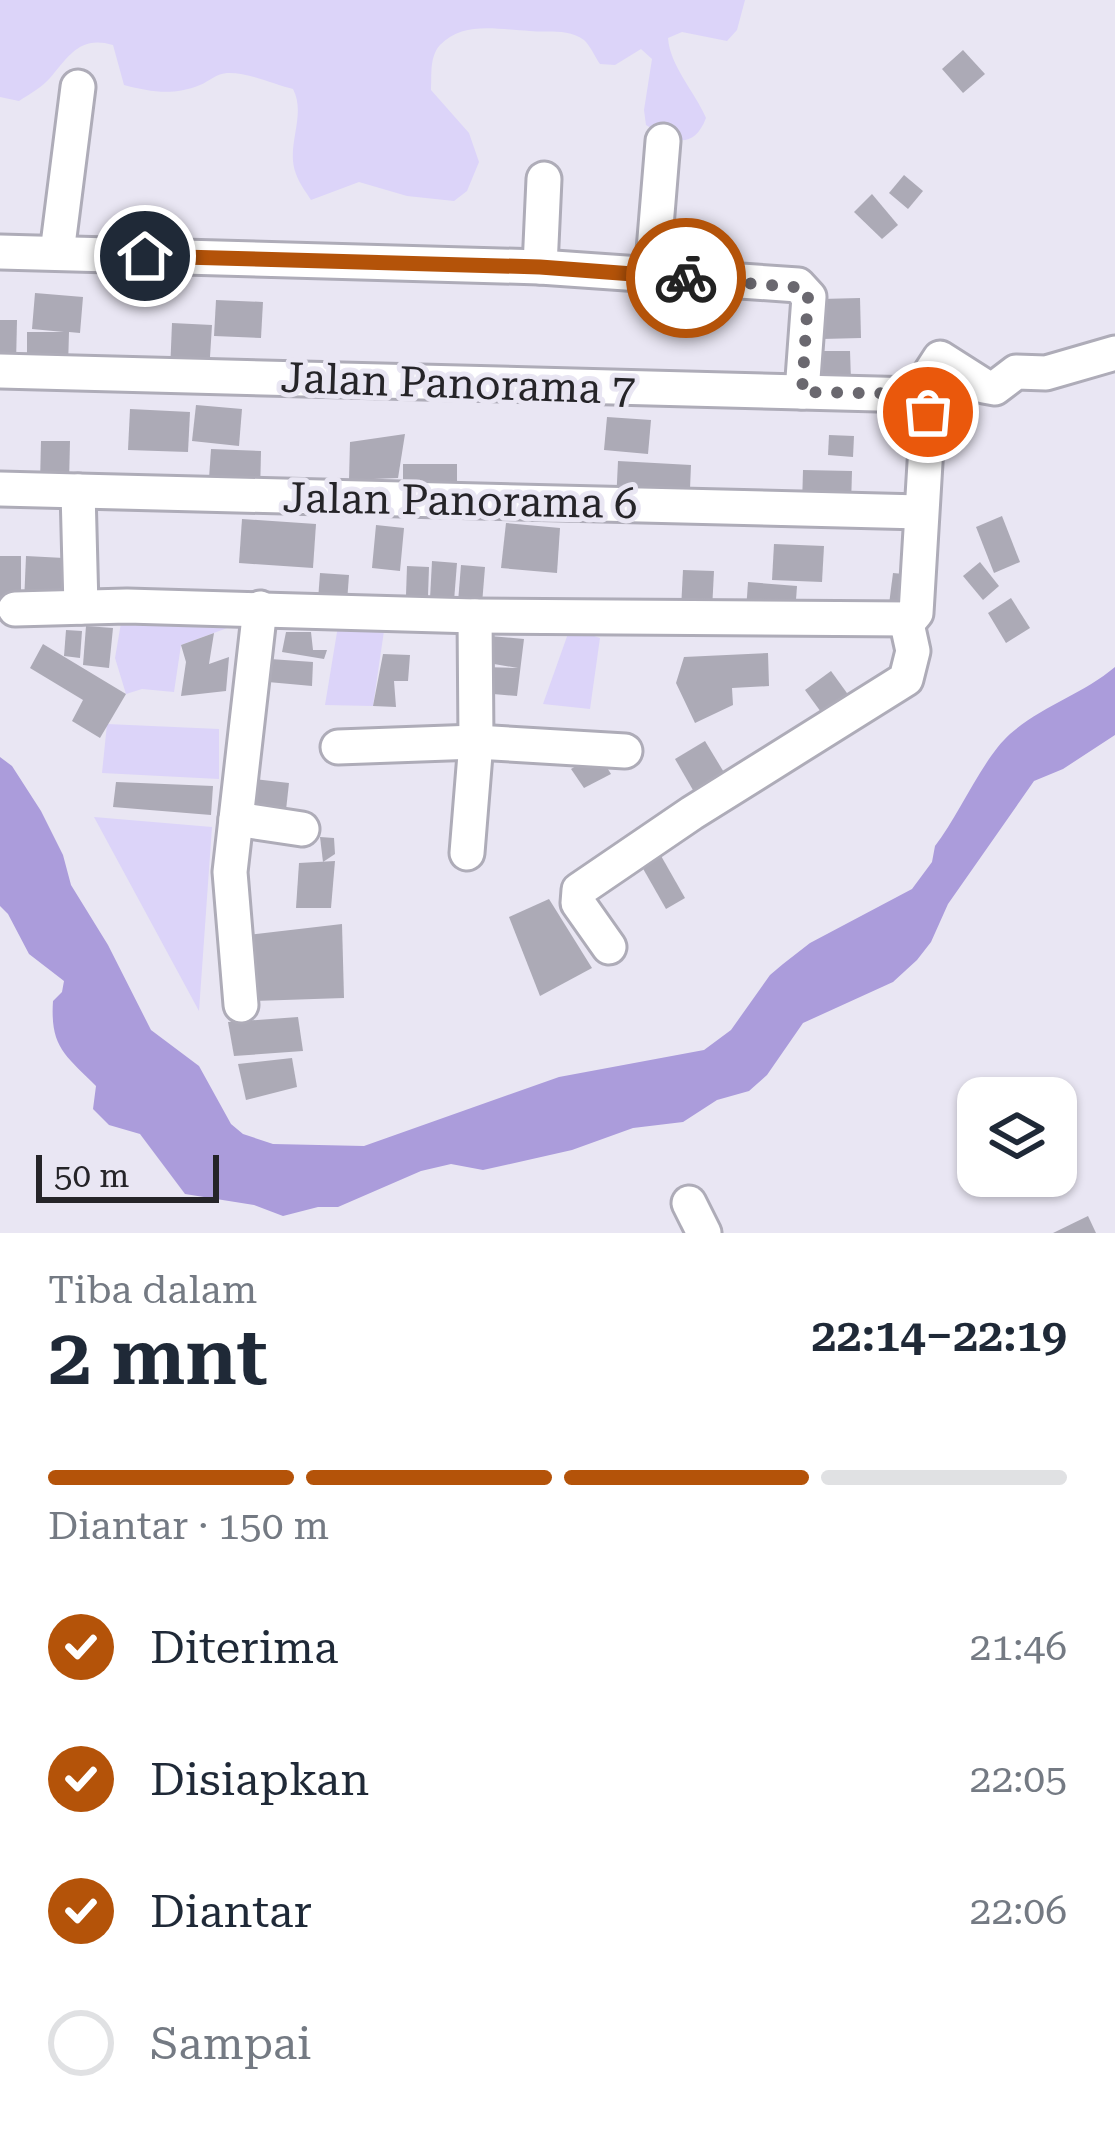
<!DOCTYPE html>
<html lang="id">
<meta charset="utf-8">
<style>
:root{--surface:#fff;--page:#f2f2f3;--text:#1f2937;--muted:#747a83;--line:#e0e1e3;--accent:#b45309}
body{margin:0;font-family:"Roboto Serif",serif;background:var(--page);color:var(--text);height:100vh;display:flex;flex-direction:column;font-size:45px;white-space:nowrap}
*{box-sizing:border-box;margin:0}
p{font-size:39px;color:var(--muted)}
.icon{flex:none;width:66px;height:66px;fill:none;stroke:currentColor;stroke-width:2;stroke-linecap:round;stroke-linejoin:round}
.map{position:relative;height:1233px;overflow:hidden}
.panel{display:flex;flex-direction:column;background:var(--surface);flex:1}
.panel>*{flex:none}
.buttons{position:absolute;left:957px;top:1077px;display:grid;gap:24px}
.buttons a{display:grid;place-items:center;width:120px;height:120px;border-radius:24px;background:var(--surface);box-shadow:0 3px 9px #0004;font-size:60px}
.scale{position:absolute;left:36px;bottom:30px;width:183px;box-sizing:border-box;padding-left:12px;border:6px solid #252428;border-top:0;font-size:33px;line-height:42px;white-space:nowrap;color:#252428;-webkit-text-stroke:9px #e9e6f3;paint-order:stroke}
.pin{position:absolute;display:grid;place-items:center;width:102px;height:102px;color:#fff;margin:-51px;border:6px solid #fff;border-radius:50%;box-shadow:0 3px 12px #0007}
.courier{position:absolute;display:grid;place-items:center;width:120px;height:120px;margin:-60px;border:9px solid #b45309;border-radius:50%;background:#fff;color:#222;box-shadow:0 3px 15px #0007}
.summary em{font-style:normal;font-weight:600}
.summary div{display:flex;flex-direction:column-reverse}
.summary{display:flex;align-items:center;justify-content:space-between;height:204px;padding:0 48px}
h1{font-size:78px;font-weight:600;line-height:90px}
.bar{display:grid;grid-template-columns:repeat(4,1fr);gap:18px 12px;align-content:center;height:144px;padding:0 48px}
.bar i{height:15px;border-radius:9px;background:var(--line)}
.bar .active{background:var(--accent)}
.bar p{grid-column:span 4}
ol{padding:0 48px;list-style:none}
li{display:flex;align-items:center;gap:36px;height:132px}
li p{margin-inline-start:auto}
li .icon{padding:12px;border-radius:50%;background:var(--accent);color:#fff;stroke-width:4}
li:last-child{color:var(--muted)}
li i{width:66px;height:66px;border:6px solid var(--line);border-radius:50%}
.map>svg:first-child{display:block}
.green{fill:#dcd4f9}
.water{fill:#ab9cdb}
.building{fill:#acaab6}
.lines{fill:none;stroke-linecap:round;stroke-linejoin:round}
.minor-casing{stroke:#aeacb8;stroke-width:39}
.minor{stroke:#fff;stroke-width:33}
.done{stroke:#6a686f;stroke-width:12;stroke-dasharray:0 21.6}
.route{stroke:#b45309;stroke-width:15}
.labels{text-anchor:middle;stroke-width:10;stroke-linejoin:round;paint-order:stroke}
.street-label{font-size:42px;fill:#252428;stroke:#e9e6f3}
</style>
<div class="map">
<svg width="1115" height="1233" viewBox="0 0 1115 1233">
<rect width="100%" height="100%" fill="#e9e6f3"/>
<g class="green">
<path d="M0 0H745L737 30 727 41 682 32 668 38C670 66 695 92 706 118 693 152 671 141 646 125L644 110 652 59 641 49 615 65 600 64C595 57 590 45 584 40 567 28 547 33 530 31 500 30 464 20 440 45 429 57 432 76 431 90L469 133 479 162 467 191 454 201 407 196 359 182 311 200C306 192 299 183 296 174 285 146 307 116 293 89 273 84 247 72 227 73 215 74 210 81 200 85 173 96 151 92 124 85L113 45C80 35 69 56 50 78 42 87 30 94 19 101L0 97Z"/>
<polygon points="339,620 385,624 373,706 325,705"/>
<polygon points="121,623 230,627 181,645 174,692 142,689 126,694 115,658"/>
<polygon points="570,628 600,638 590,709 543,704"/>
<polygon points="107,724 219,729 219,779 102,773"/>
<polygon points="94,817 212,827 199,1011"/>
</g>
<path class="water" d="M1115 667V735L1063 769 1034 781 948 904 931 942 917 960 893 982 803 1023 767 1075 749 1091 717 1100 683 1122 633 1128 572 1150 483 1170 451 1164 421 1171 338 1207H318L283 1216 254 1205 185 1194 140 1134 109 1125 93 1109 96 1086C65 1055 50 1047 53 1001L62 992 64 981 29 954 8 914 0 906V757L12 766 41 811 63 855 71 885 108 945 151 1030 199 1066 231 1124 243 1134 273 1144 364 1146 559 1077 704 1050 731 1030 770 975 783 964 810 943 912 889 932 862 935 846C959 815 983 758 1010 734 1042 706 1083 694 1115 667Z"/>
<g class="building">
<polygon points="963,50 985,74 963,93 942,69"/>
<polygon points="904,175 923,191 908,209 889,193"/>
<polygon points="872,194 898,225 882,239 854,212"/>
<polygon points="35,293 83,297 80,333 69,332 68,367 27,368 27,332 64,332 32,329"/>
<polygon points="860,298 861,338 822,339 821,299"/>
<polygon points="216,300 263,302 261,338 214,336"/>
<polygon points="0,320 17,320 16,364 0,363"/>
<polygon points="172,323 212,325 209,373 170,372"/>
<polygon points="820,351 850,351 851,380 820,381"/>
<polygon points="196,405 242,409 239,446 192,441"/>
<polygon points="130,409 190,412 188,452 128,450"/>
<polygon points="607,417 651,420 648,454 604,450"/>
<polygon points="405,434 398,478 349,480 350,442"/>
<polygon points="829,435 854,436 853,457 828,455"/>
<polygon points="41,441 70,441 69,483 40,483"/>
<polygon points="211,449 261,451 260,495 208,493"/>
<polygon points="618,461 691,465 690,489 651,488 650,505 616,503"/>
<rect x="403" y="464" width="54" height="33"/>
<polygon points="803,470 852,471 851,506 802,505"/>
<polygon points="1002,516 1020,562 994,573 976,527"/>
<polygon points="242,519 316,524 313,568 239,563"/>
<polygon points="506,523 560,528 557,573 501,568"/>
<polygon points="376,525 404,528 400,571 372,568"/>
<polygon points="774,544 824,546 822,582 772,580"/>
<polygon points="0,556 21,556 21,607 0,606"/>
<polygon points="26,556 64,558 62,604 24,603"/>
<polygon points="432,561 457,563 454,601 430,599"/>
<polygon points="980,562 999,586 983,600 963,576"/>
<polygon points="461,565 485,567 482,604 458,602"/>
<polygon points="407,566 429,567 428,596 406,595"/>
<polygon points="683,570 714,571 712,610 681,609"/>
<polygon points="320,573 349,575 347,602 318,600"/>
<polygon points="893,573 914,575 909,615 888,612"/>
<polygon points="748,582 797,586 795,614 746,611"/>
<polygon points="1011,598 1030,628 1006,643 988,613"/>
<polygon points="86,626 113,628 109,668 83,665"/>
<polygon points="66,630 82,631 80,658 64,656"/>
<polygon points="286,632 311,632 313,650 327,650 324,659 282,652"/>
<polygon points="214,633 209,664 229,657 226,691 181,696 186,662 181,645"/>
<polygon points="490,636 524,639 517,696 482,693 484,667 518,668 488,663"/>
<polygon points="43,644 126,694 100,738 72,721 83,700 30,668"/>
<polygon points="768,653 769,686 732,688 733,705 695,723 676,683 684,657"/>
<polygon points="383,654 410,655 408,681 394,681 396,707 373,706"/>
<polygon points="270,659 313,662 312,686 268,682"/>
<polygon points="831,671 852,700 826,719 805,690"/>
<polygon points="705,741 728,779 697,797 675,759"/>
<polygon points="598,753 611,774 584,788 571,769"/>
<polygon points="254,779 289,783 285,819 250,816"/>
<polygon points="116,782 213,786 211,815 113,807"/>
<polygon points="320,837 334,838 335,854 323,862"/>
<polygon points="656,847 685,898 666,909 637,858"/>
<polygon points="335,861 331,908 296,908 299,863"/>
<polygon points="549,899 592,968 540,996 509,917"/>
<polygon points="342,924 344,998 252,1001 248,935"/>
<polygon points="298,1017 303,1051 234,1056 228,1022"/>
<polygon points="292,1058 297,1087 246,1100 238,1064"/>
<polygon points="1088,1216 1096,1233 1053,1233"/>
</g>
<g class="lines">
<defs>
<g id="minor">
<polyline points="0,252 540,267 798,285 809,297 802,392"/>
<polyline points="57,253 78,87"/>
<polyline points="540,267 544,179"/>
<polyline points="652,275 663,141"/>
<polyline points="0,371 916,395"/>
<polyline points="916,395 940,358 984,386 995,388 1016,372 1046,373 1115,353"/>
<polyline points="0,489 921,512"/>
<polyline points="78,491 81,607"/>
<polyline points="15,609 127,606 475,616 911,619 916,613 928,413 924,400 916,395"/>
<polyline points="338,747 476,742 625,751"/>
<polyline points="236,819 302,829"/>
<polyline points="467,853 476,742 475,616"/>
<polyline points="609,947 578,903 579,890 692,813 906,679 913,651 906,619"/>
<polyline points="241,1005 230,872 260,608"/>
<polyline points="689,1203 704,1233"/>
</g>
</defs>
<use href="#minor" class="minor-casing"/>
<use href="#minor" class="minor"/>
</g>
<g class="lines">
<polyline class="done" points="686,278 805,288 808,297 802,392 916,394 924,400 928,412"/>
<polyline class="route" points="145,256 540,267 686,278"/>
</g>
<g class="labels">
<g class="street-label">
<text transform="translate(458 383) rotate(2)" y="15">Jalan Panorama 7</text>
<text transform="translate(460 500) rotate(1)" y="15">Jalan Panorama 6</text>
</g>
</g>
</svg>
<div class="buttons">
<a><svg class="icon" aria-label="layers" viewBox="0 0 24 24"><path d="M12 4l9 5-9 5-9-5zM3 14l9 5 9-5"/></svg></a>
</div>
<div class="scale">50 m</div>
<div class="pin" style="left:928px;top:412px;background:#ea580c"><svg class="icon" aria-label="bag" viewBox="0 0 24 24"><path d="M5 8h14l-1 12H6zM9 8a3 3 0 0 1 6 0"/></svg></div>
<div class="pin" style="left:145px;top:256px;background:#1f2937"><svg class="icon" aria-label="home" viewBox="0 0 24 24"><path d="M3 11l9-7 9 7M6 9v11h12V9"/></svg></div>
<div class="courier" style="left:686px;top:278px"><svg class="icon" aria-label="bike" viewBox="0 0 24 24"><circle cx="6" cy="16" r="4"/><circle cx="18" cy="16" r="4"/><path d="M6 16l4-8h5l3 8M10 8l3 8H6M13 5h3"/></svg></div>
</div>
<section class="panel">
<div class="summary"><div><h1>2 mnt</h1><p>Tiba dalam</p></div><em>22:14–22:19</em></div>
<div class="bar"><i class="active"></i><i class="active"></i><i class="active"></i><i></i><p>Diantar · 150 m</p></div>
<ol>
<li><svg class="icon" aria-label="check" viewBox="0 0 24 24"><path d="M5 12l5 5 9-10"/></svg>Diterima<p>21:46</p></li>
<li><svg class="icon" aria-label="check" viewBox="0 0 24 24"><path d="M5 12l5 5 9-10"/></svg>Disiapkan<p>22:05</p></li>
<li><svg class="icon" aria-label="check" viewBox="0 0 24 24"><path d="M5 12l5 5 9-10"/></svg>Diantar<p>22:06</p></li>
<li><i></i>Sampai</li>
</ol>
</section>
